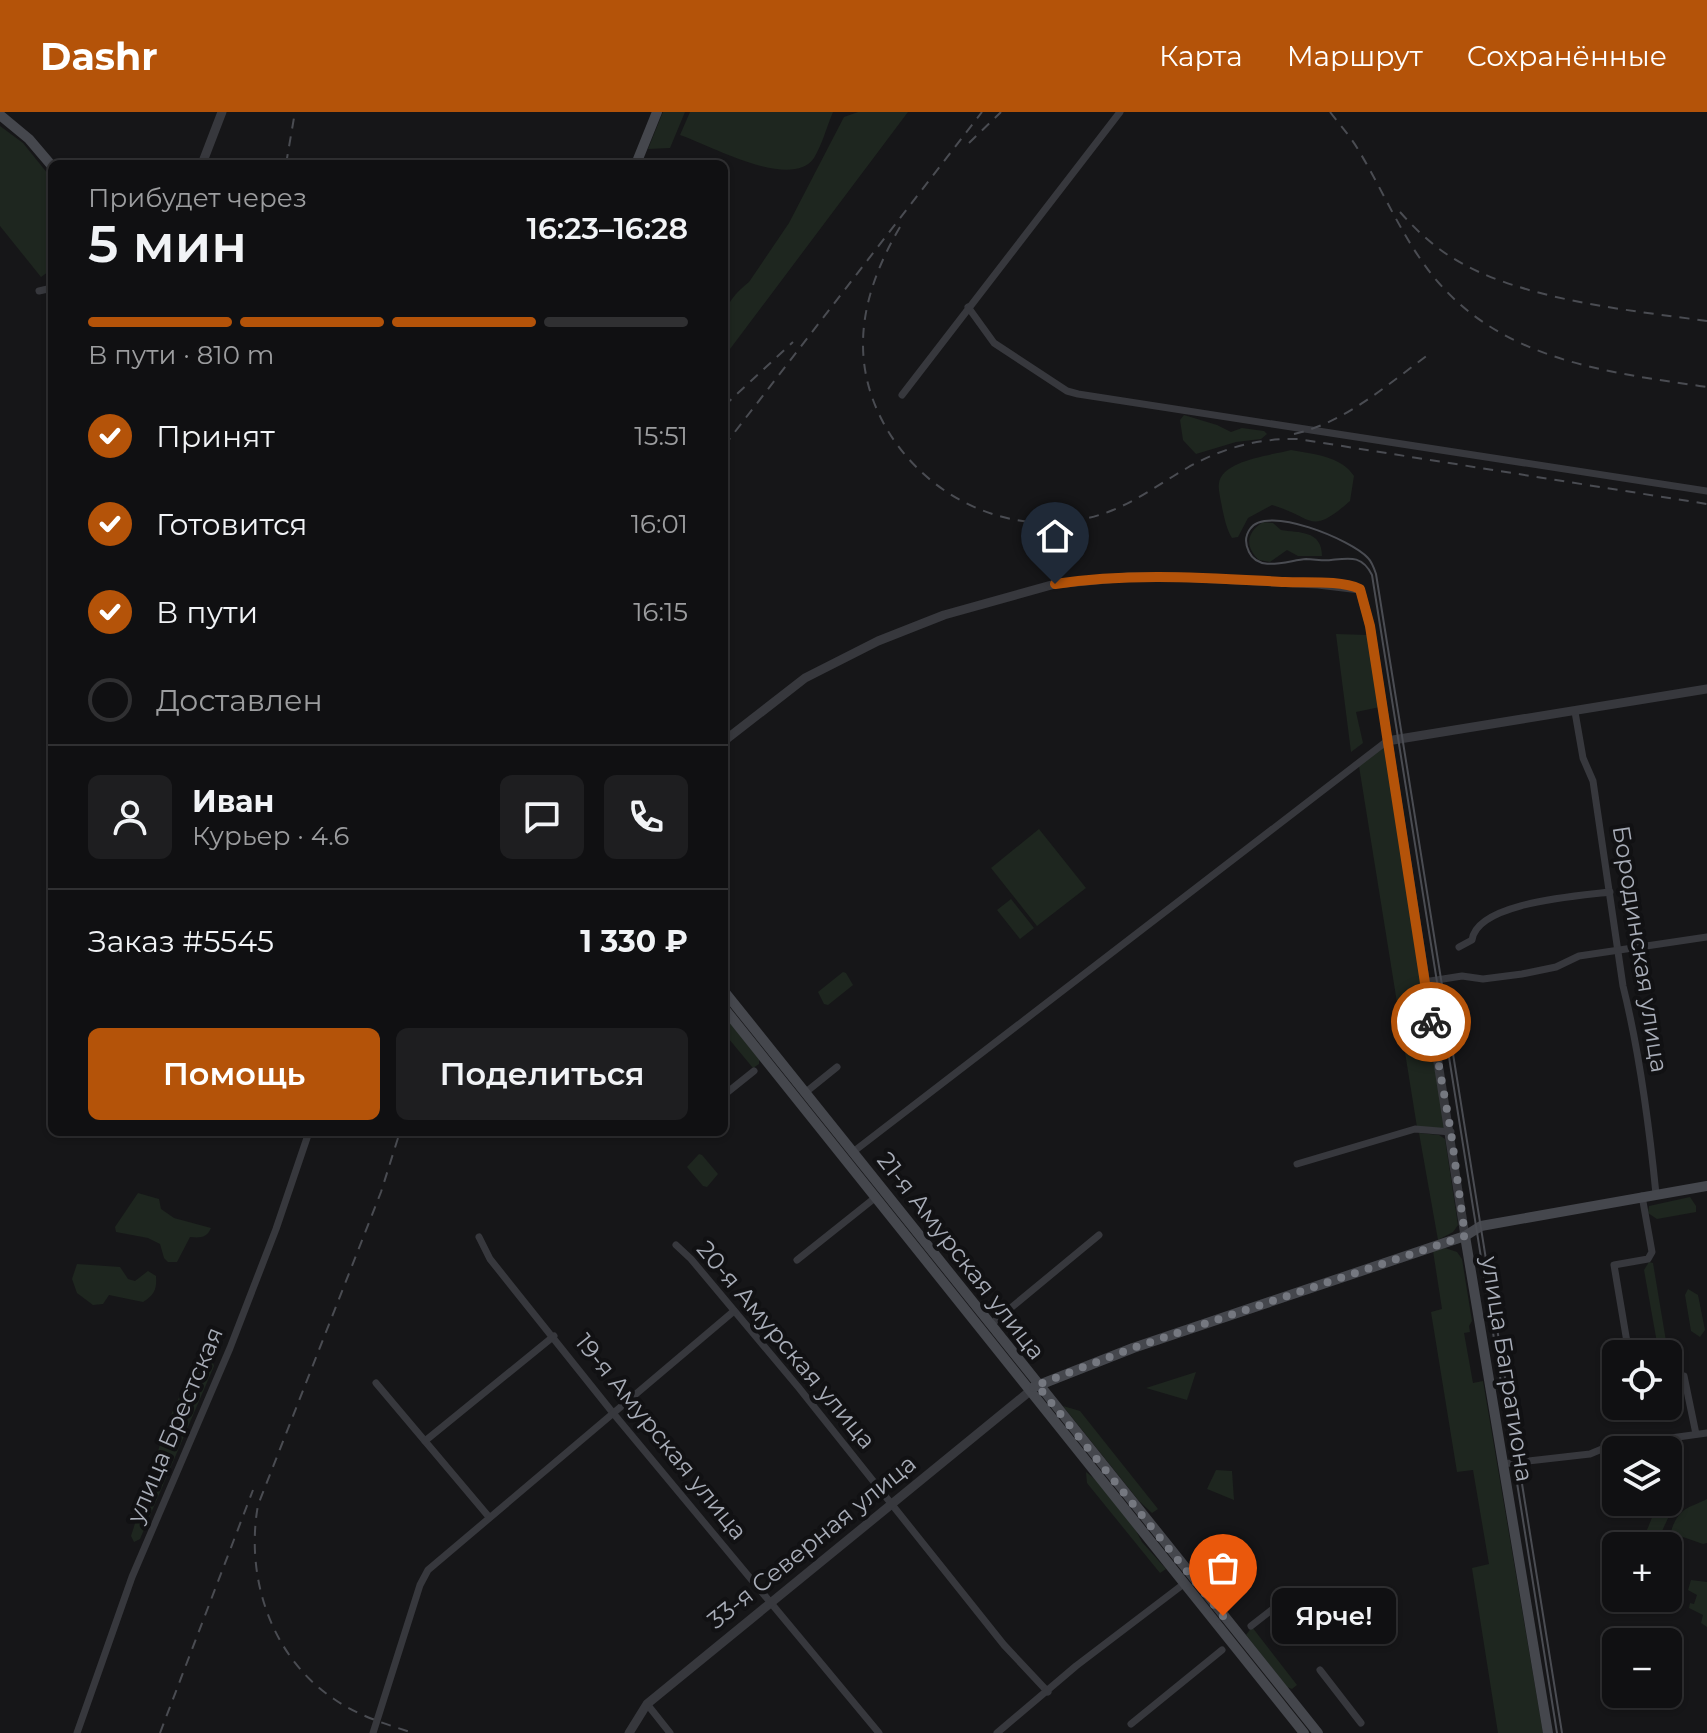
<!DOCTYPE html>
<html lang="ru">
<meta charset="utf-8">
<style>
:root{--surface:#101012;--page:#1e1e20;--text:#f1f3f6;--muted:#9c9d9f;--line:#303032;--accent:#b45309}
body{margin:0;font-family:Montserrat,sans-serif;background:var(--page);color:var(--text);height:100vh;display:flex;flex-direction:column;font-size:30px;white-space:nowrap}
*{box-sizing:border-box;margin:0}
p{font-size:26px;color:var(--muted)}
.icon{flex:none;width:44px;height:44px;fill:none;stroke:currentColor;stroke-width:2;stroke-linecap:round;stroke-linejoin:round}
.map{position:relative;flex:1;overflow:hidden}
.side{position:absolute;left:48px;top:48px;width:680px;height:976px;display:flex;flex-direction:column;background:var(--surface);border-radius:12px;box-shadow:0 2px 6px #0004,0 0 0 2px var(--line)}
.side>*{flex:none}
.buttons{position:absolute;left:1602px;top:1228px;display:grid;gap:16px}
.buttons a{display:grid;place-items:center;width:80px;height:80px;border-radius:12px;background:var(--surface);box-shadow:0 2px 6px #0004,0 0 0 2px var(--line);font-size:40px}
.pin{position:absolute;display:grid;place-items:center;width:68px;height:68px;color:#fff;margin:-82px -34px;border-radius:50% 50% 50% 0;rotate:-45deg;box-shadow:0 0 8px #0007}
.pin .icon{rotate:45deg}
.courier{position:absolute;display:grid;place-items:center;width:80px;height:80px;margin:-40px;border:6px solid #b45309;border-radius:50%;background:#fff;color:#222;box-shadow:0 2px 10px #0007}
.bubble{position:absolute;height:56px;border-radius:12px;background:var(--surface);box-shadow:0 2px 6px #0004,0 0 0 2px var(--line);font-size:26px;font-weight:600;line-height:56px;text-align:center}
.headline em{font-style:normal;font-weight:600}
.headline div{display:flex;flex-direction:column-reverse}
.headline{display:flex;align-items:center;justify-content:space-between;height:136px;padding:0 40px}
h1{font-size:52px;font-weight:600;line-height:60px}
.bar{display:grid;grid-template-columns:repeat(4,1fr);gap:12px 8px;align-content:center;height:96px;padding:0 40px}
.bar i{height:10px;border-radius:6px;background:var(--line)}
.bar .current{background:var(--accent)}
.bar p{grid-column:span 4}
.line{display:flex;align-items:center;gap:20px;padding:0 40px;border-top:2px solid var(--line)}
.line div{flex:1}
.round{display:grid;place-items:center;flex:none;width:84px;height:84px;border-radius:12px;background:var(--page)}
ol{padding:0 40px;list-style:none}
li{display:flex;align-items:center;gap:24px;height:88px}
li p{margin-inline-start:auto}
li .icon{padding:8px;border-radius:50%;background:var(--accent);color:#fff;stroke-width:4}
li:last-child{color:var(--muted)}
li i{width:44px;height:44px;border:4px solid var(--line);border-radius:50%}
.primary-button{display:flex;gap:16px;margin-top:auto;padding:16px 40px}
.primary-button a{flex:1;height:92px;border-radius:12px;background:var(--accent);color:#fff;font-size:32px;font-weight:600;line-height:92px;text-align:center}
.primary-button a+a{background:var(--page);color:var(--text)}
header{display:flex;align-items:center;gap:48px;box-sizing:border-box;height:112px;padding:0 40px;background:var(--accent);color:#fff}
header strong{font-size:38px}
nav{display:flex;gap:44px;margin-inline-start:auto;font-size:28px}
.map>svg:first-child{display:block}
.green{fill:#1e261f}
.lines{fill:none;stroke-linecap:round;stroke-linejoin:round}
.minor{stroke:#37383d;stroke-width:7}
.tertiary{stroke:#37383d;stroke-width:9}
.secondary{stroke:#45474d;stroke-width:10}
.tram{stroke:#4a4c52;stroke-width:2}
.rail{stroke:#4a4c52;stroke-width:2;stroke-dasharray:10 8;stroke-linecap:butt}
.done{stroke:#757880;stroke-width:8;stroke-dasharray:0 14.4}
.route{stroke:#b45309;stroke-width:10}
.labels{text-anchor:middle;stroke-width:8;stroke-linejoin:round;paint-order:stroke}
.street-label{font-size:24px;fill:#a8adb8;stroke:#111113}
</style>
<header>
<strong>Dashr</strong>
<nav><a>Карта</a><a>Маршрут</a><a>Сохранённые</a></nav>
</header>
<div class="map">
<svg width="1707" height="1621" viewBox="0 0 1707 1621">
<rect width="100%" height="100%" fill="#161618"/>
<g class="green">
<polygon points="663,0 685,0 670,36 648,37"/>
<path d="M690 0H833C827 14 822 33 814 46 791 79 710 33 680 23Z"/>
<path d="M858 0H908L724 245C724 208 718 195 749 170L789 111 844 5Z"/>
<polygon points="0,14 23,31 52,67 52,157 41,165 0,114"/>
<polygon points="1184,303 1217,313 1231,320 1242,316 1264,319 1267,322 1261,327 1236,330 1196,342 1183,328 1180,308"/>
<path d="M1291 338C1313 342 1341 344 1354 364L1350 389C1309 425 1314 405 1272 393L1248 406 1238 425 1232 426C1226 417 1223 400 1221 390 1220 384 1218 377 1219 371 1222 348 1273 343 1291 338Z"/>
<path d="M1263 410 1273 411 1281 418C1299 421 1322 418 1322 444H1298L1287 438 1270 450 1259 448C1244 434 1247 420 1263 410Z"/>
<polygon points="1336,522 1368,523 1380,595 1356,600 1363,631 1351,640"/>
<polygon points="1382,634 1385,636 1445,1015 1443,1017 1417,1015 1358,648"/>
<polygon points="1039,717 1086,776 1037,814 991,756"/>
<polygon points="1011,787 1034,816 1020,827 997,798"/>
<polygon points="843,860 846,861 853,873 828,893 824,892 818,880"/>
<polygon points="724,903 759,947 759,952 753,956 724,921"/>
<polygon points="1419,1021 1439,1023 1445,1027 1458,1113 1453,1120 1438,1128"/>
<polygon points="699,1042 702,1043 718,1062 707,1075 703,1074 687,1055"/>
<path d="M138 1081 159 1087 161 1097 174 1106 211 1116C207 1126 200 1126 190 1125L177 1150H168L164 1146 160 1132 148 1126 116 1120 115 1115Z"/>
<polygon points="1690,1085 1696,1094 1696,1100 1657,1107 1648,1101 1649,1094"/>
<polygon points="1445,1136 1457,1140 1462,1147 1472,1209 1469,1214 1470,1220 1464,1221 1473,1271 1483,1269 1543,1621 1498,1621 1472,1456 1489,1452 1473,1358 1457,1360 1431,1200 1442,1197 1433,1139"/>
<polygon points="1649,1150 1653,1151 1666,1229 1664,1236 1676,1247 1677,1251 1668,1262 1668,1242 1659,1242 1644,1158"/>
<path d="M77 1152 120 1155 128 1167 135 1169 148 1159 156 1164C157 1176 155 1183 143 1190L109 1183 103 1192 93 1193 77 1181 72 1167Z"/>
<polygon points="1688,1177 1698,1183 1705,1218 1700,1225 1691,1219 1685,1183"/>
<polygon points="201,1244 212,1247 214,1254 140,1427 134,1430 131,1424 166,1314 196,1248"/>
<polygon points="1196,1260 1187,1288 1146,1276"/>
<polygon points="1063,1294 1080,1299 1158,1397 1152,1401 1139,1389"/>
<polygon points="1216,1358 1232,1359 1234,1388 1207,1377"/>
<polygon points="1086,1360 1096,1368 1134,1415 1142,1430 1166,1457 1160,1461 1087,1371"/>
<path d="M1707 1387V1431L1703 1432 1683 1425 1673 1448H1668C1668 1434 1669 1411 1683 1399 1689 1394 1700 1391 1707 1387Z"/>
<polygon points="1655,1398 1669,1404 1657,1430 1645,1423"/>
<polygon points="1691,1468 1707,1470 1707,1515 1701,1511 1703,1503 1689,1496 1690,1491 1694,1492 1697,1483 1688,1478"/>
<polygon points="1252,1515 1297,1573 1292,1577 1287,1575 1246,1523"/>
</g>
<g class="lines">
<g class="minor">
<polyline points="39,179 52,176"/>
<polyline points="968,195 994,231 1067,279 1078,282 1707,379"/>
<polyline points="902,283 1120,0"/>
<path d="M1575 600 1583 646 1593 669 1623 874C1640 942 1649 1012 1656 1082"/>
<path d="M1459 835 1472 828C1477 790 1579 784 1610 780"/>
<polyline points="1424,870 1462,864 1483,867 1522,862 1556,855 1579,844 1707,825"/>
<polyline points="806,980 837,955"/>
<polyline points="724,983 754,959"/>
<polyline points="853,1040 1387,629"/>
<polyline points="1297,1052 1415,1017 1451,1020"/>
<polyline points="479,1125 490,1147 613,1301 879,1621"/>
<polyline points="676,1133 691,1147 799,1276 1004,1533 1048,1580"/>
<polyline points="797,1148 876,1085"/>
<polyline points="995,1209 1099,1123"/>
<polyline points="1629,1242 1614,1153 1648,1147 1652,1140 1642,1084"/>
<polyline points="1668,1267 1684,1264 1696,1322"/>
<polyline points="376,1271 489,1405"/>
<polyline points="425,1329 554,1224"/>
<polyline points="1649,1329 1707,1321"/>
<polyline points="1502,1352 1590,1342 1602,1337"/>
<polyline points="1251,1514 1283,1489"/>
<polyline points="1320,1558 1361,1611"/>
<polyline points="647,1592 670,1621"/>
<polyline points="1131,1612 1222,1538"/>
<polyline points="77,1621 132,1465 230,1236 276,1117 309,1020"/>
<polyline points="373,1621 420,1473 428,1458 734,1199"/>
<polyline points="997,1621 1076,1554 1185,1471"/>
</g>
<g class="tertiary">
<polyline points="202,52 222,0"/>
<polyline points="724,629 805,566 878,529 944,503 1055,472 1128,465 1176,465 1318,472 1360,477 1370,514 1465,1124"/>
<polyline points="1387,629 1707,577"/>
<polyline points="629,1621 647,1592 1030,1279"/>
</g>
<g class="secondary">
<polyline points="0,3 29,27 52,54"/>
<polyline points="636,52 657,0"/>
<polyline points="724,879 1318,1621"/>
<polyline points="724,896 1304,1621"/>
<polyline points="1465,1124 1548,1621"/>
<polyline points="1034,1275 1133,1236 1465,1124 1481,1114 1707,1074"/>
</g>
<path class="tram" d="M1557 1621 1372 463C1362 443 1350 446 1331 448 1323 449 1314 447 1306 447 1289 448 1259 461 1249 440 1245 432 1245 424 1250 417 1266 392 1352 428 1368 446 1372 450 1374 456 1376 462L1562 1621"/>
<g class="rail">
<path d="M1330 0C1340 13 1351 25 1359 39 1380 74 1396 111 1419 145 1486 246 1597 259 1707 275"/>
<polyline points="969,31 1001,0"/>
<polyline points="286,52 295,0"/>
<path d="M1400 100C1415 117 1432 133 1451 145 1519 188 1628 198 1707 209"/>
<path d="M900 115C863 178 847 244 884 312 927 390 1021 432 1108 400 1137 389 1161 371 1187 356 1222 336 1258 326 1298 327L1707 392"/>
<polyline points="724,294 793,230"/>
<path d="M1294 322C1347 310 1389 271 1432 240"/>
<polyline points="724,334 982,0"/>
<path d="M398 1026 381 1080 258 1393C245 1465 271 1545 334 1587 358 1604 386 1612 413 1621"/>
<polyline points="160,1621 253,1378"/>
</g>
</g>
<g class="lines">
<polyline class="done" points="1223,1504 1037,1273 1133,1236 1465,1124 1451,1020 1431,910"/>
<path class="route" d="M1055 472C1131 460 1209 466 1285 470 1308 471 1339 468 1360 477L1370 514 1431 910"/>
</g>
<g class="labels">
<g class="street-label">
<text transform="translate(1640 837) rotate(81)" y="8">Бородинская улица</text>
<text transform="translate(961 1144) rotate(52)" y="8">21-я Амурская улица</text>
<text transform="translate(786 1233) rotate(50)" y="8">20-я Амурская улица</text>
<text transform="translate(1507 1257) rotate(81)" y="8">улица Багратиона</text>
<text transform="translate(175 1313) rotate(-67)" y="8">улица Брестская</text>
<text transform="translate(661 1325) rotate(51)" y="8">19-я Амурская улица</text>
<text transform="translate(812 1430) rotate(-39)" y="8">33-я Северная улица</text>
</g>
</g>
</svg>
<div class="buttons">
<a><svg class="icon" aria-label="locate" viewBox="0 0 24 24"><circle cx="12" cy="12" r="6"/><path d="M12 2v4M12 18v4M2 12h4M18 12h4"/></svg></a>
<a><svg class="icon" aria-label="layers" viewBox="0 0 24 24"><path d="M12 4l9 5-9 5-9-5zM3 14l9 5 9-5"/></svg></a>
<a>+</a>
<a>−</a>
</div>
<div class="pin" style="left:1223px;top:1504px;background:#ea580c"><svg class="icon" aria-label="bag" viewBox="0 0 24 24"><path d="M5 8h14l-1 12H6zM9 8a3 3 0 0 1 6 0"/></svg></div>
<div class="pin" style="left:1055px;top:472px;background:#1f2937"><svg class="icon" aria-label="home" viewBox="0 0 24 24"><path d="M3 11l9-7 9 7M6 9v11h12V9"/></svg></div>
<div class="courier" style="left:1431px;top:910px"><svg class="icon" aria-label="bike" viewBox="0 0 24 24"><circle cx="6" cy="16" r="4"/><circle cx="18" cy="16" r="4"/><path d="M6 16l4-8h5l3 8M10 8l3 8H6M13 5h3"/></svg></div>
<div class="bubble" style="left:1272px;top:1476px;width:124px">Ярче!</div>
<section class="side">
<div class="headline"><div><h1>5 мин</h1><p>Прибудет через</p></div><em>16:23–16:28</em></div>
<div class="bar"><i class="current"></i><i class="current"></i><i class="current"></i><i></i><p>В пути · 810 m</p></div>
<ol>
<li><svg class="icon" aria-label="check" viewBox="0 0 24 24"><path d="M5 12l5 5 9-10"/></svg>Принят<p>15:51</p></li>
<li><svg class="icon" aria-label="check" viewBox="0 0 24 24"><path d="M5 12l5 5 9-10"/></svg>Готовится<p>16:01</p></li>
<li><svg class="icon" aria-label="check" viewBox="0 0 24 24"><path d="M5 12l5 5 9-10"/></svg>В пути<p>16:15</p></li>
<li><i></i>Доставлен</li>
</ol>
<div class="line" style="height:144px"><a class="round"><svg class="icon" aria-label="person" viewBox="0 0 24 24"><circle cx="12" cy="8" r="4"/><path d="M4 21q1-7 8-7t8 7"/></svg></a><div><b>Иван</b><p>Курьер · 4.6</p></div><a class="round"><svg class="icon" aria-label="chat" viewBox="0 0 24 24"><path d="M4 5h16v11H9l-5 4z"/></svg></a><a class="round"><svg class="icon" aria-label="phone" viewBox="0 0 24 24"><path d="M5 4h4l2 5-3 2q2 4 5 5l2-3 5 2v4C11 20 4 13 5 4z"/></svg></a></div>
<div class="line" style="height:104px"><div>Заказ #5545</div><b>1 330 ₽</b></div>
<div class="primary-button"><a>Помощь</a><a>Поделиться</a></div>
</section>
</div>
